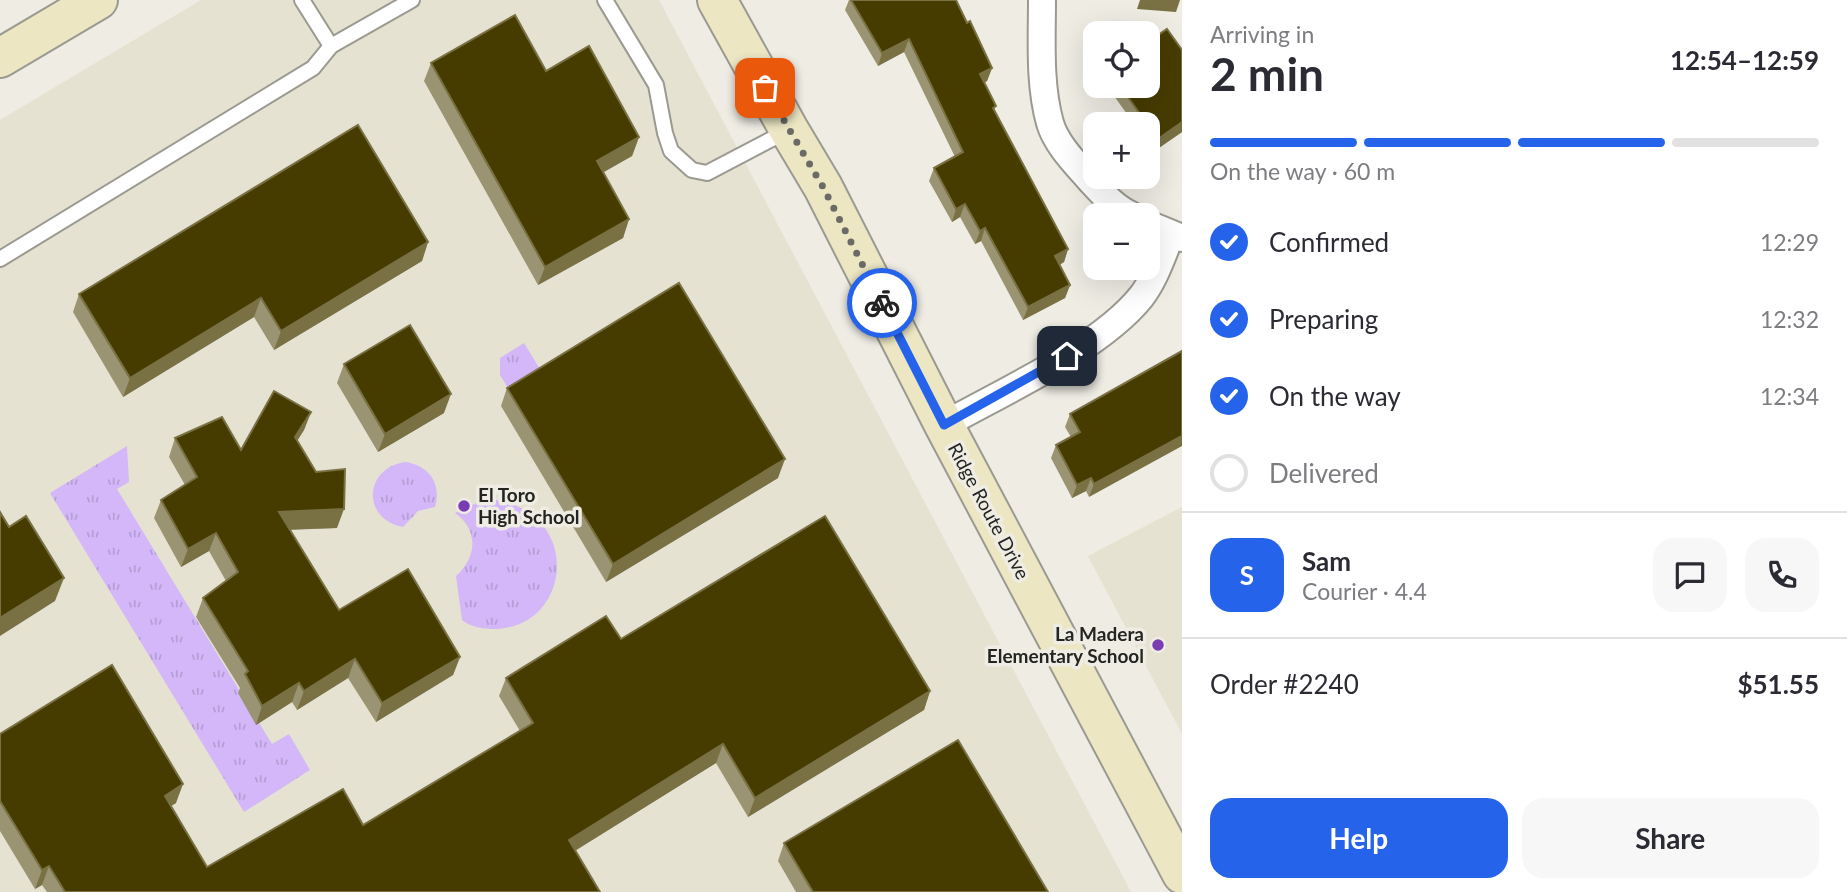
<!DOCTYPE html>
<meta charset="utf-8">
<style>
:root{--surface:#fff;--page:#f7f7f7;--text:#2b2b33;--muted:#7c7c81;--line:#e1e1e2;--accent:#2563eb}
body{margin:0;font-family:Lato,sans-serif;background:var(--page);color:var(--text);height:100vh;display:flex;flex-direction:column;font-size:26px;white-space:nowrap}
*{box-sizing:border-box;margin:0}
p{font-size:23px;color:var(--muted)}
.icon{flex:none;width:38px;height:38px;fill:none;stroke:currentColor;stroke-width:2;stroke-linecap:round;stroke-linejoin:round}
.map{position:relative;flex:1;overflow:hidden}
.drawer{display:flex;flex-direction:column;background:var(--surface);width:665px}
.drawer>*{flex:none}
.controls{position:absolute;left:1083px;top:21px;display:grid;gap:14px}
.controls a{display:grid;place-items:center;width:77px;height:77px;border-radius:14px;background:var(--surface);box-shadow:0 7px 28px #0002;font-size:35px}
.pin{position:absolute;display:grid;place-items:center;width:60px;height:60px;color:#fff;margin:-30px;border-radius:14px;box-shadow:0 4px 10px #0006}
.courier{position:absolute;display:grid;place-items:center;width:70px;height:70px;margin:-35px;border:5px solid #2563eb;border-radius:50%;background:#fff;color:#222;box-shadow:0 2px 9px #0007}
.headline em{font-style:normal;font-weight:700}
.headline div{display:flex;flex-direction:column-reverse}
.headline{display:flex;align-items:center;justify-content:space-between;height:119px;padding:0 28px}
h1{font-size:46px;font-weight:700;line-height:52px}
.bar{display:grid;grid-template-columns:repeat(4,1fr);gap:10px 7px;align-content:center;height:84px;padding:0 28px}
.bar i{height:9px;border-radius:5px;background:var(--line)}
.bar .active{background:var(--accent)}
.bar p{grid-column:span 4}
.line{display:flex;align-items:center;gap:18px;padding:0 28px;border-top:2px solid var(--line)}
.line div{flex:1}
.round{display:grid;place-items:center;flex:none;width:74px;height:74px;border-radius:21px;background:var(--page)}
ol{padding:0 28px;list-style:none}
li{display:flex;align-items:center;gap:21px;height:77px}
li p{margin-inline-start:auto}
li .icon{padding:7px;border-radius:50%;background:var(--accent);color:#fff;stroke-width:4}
li:last-child{color:var(--muted)}
li i{width:38px;height:38px;border:4px solid var(--line);border-radius:50%}
.cta{display:flex;gap:14px;margin-top:auto;padding:14px 28px}
.cta a{flex:1;height:80px;border-radius:21px;background:var(--accent);color:#fff;font-size:28px;font-weight:700;line-height:80px;text-align:center}
.cta a+a{background:var(--page);color:var(--text)}
main{display:flex;flex:1;min-height:0}
.map>svg:first-child{display:block}
.built{fill:#e5e2d2}
.grass{fill:url(#grass-tufts)}
.lines{fill:none;stroke-linecap:round;stroke-linejoin:round}
.lane-casing{stroke:#9b9a91;stroke-width:18}
.street-casing{stroke:#9b9a91;stroke-width:30}
.secondary-casing{stroke:#9b9a91;stroke-width:42}
.lane{stroke:#fff;stroke-width:14}
.street{stroke:#fff;stroke-width:26}
.secondary{stroke:#ece6c3;stroke-width:38}
.wall{fill:#9a9472}
.shaded-wall{fill:#797144}
.building{fill:#473c00;stroke:#797144;stroke-width:2}
.done{stroke:#6b6a65;stroke-width:7;stroke-dasharray:0 12.6}
.route{stroke:#2563eb;stroke-width:9}
.poi-dot{fill:#793cb2;stroke:#eeece3;stroke-width:2.5}
.labels{text-anchor:middle;stroke-width:7;stroke-linejoin:round;paint-order:stroke}
.poi-label{font-size:19px;font-weight:bold;fill:#242421;stroke:#eeece3;text-anchor:start}
.street-label{font-size:19px;fill:#242421;stroke:#eeece3}
</style>
<main>
<div class="map">
<svg width="1182" height="892" viewBox="0 0 1182 892">
<defs>
<pattern id="grass-tufts" width="24" height="20" patternUnits="userSpaceOnUse" patternTransform="scale(1.75)"><rect width="24" height="20" fill="#d3b7f9"/><path d="M3 7l-1-3M5 7V3M7 7l1-3M15 17l-1-3M17 17v-4M19 17l1-3" fill="none" stroke="#b59dd5"/></pattern>
</defs>
<rect width="100%" height="100%" fill="#eeece3"/>
<g class="built">
<polygon points="201,0 659,0 1131,892 0,892 0,120"/>
<polygon points="1182,507 1182,734 1088,556"/>
</g>
<g class="grass">
<polygon points="524,343 543,374 511,393 500,375 500,358"/>
<polygon points="127,446 129,482 117,489 272,744 289,734 310,770 244,812 50,493"/>
<path d="M405 462C429 465 442 484 435 507L418 511 403 527C361 519 364 468 405 462Z"/>
<path d="M496 500C582 514 572 625 497 629 484 629 472 628 462 620L456 576C477 557 479 530 455 513L479 502Z"/>
</g>
<g class="lines">
<defs>
<g id="lane">
<polyline points="302,0 331,46"/>
<polyline points="605,0 656,85 665,133 671,151 692,170 707,173 789,130"/>
<polyline points="0,259 313,68 331,46 412,0"/>
</g>
<g id="street">
<path d="M1042 0C1042 40 1039 84 1050 123 1056 144 1076 164 1090 180 1102 193 1115 208 1131 215"/>
<polyline points="1148,224 1182,238"/>
<path d="M944 425C1002 392 1099 349 1141 297 1155 279 1162 256 1171 235"/>
</g>
<g id="secondary">
<polyline points="717,0 789,130 823,187 944,425 1182,874"/>
<polyline points="0,58 98,0"/>
</g>
</defs>
<use href="#lane" class="lane-casing"/>
<use href="#street" class="street-casing"/>
<use href="#secondary" class="secondary-casing"/>
<use href="#lane" class="lane"/>
<use href="#street" class="street"/>
<use href="#secondary" class="secondary"/>
</g>
<g class="wall">
<polygon points="849,0 956,0 992,68 987,81 984,83 996,106 994,110 1068,249 1064,262 1060,265 1070,285 1065,298 1023,320 981,241 975,244 960,217 952,222 929,181 934,168 955,157 904,52 878,66 845,10"/>
<polygon points="1182,50 1182,132 1153,152 1148,145 1148,124 1134,124 1107,86 1148,86"/>
<polygon points="431,63 639,137 632,156 603,172 629,219 623,238 538,285 424,81"/>
<polygon points="428,242 422,261 274,350 254,317 123,397 73,312 79,294"/>
<polygon points="1182,351 1089,497 1086,491 1072,498 1051,458 1056,445 1071,437 1065,427 1070,414"/>
<polygon points="344,364 444,413 378,452 337,383"/>
<polygon points="507,388 778,478 606,582 501,406"/>
<polygon points="311,412 304,430 297,441 337,528 290,530 339,610 460,657 453,675 376,722 348,678 297,710 292,702 256,725 238,693 240,688 196,617 203,598 226,581 209,551 181,567 154,518 161,500 185,485 169,457 175,438 241,450"/>
<polygon points="621,639 930,691 924,710 748,817 716,763 575,850 600,892 47,892 42,885 35,889 0,831 0,734 176,803 171,806 207,867 363,825 520,731 499,696 506,678"/>
<polygon points="784,843 1048,892 796,892 778,861"/>
</g>
<g class="shaded-wall">
<polygon points="1140,0 1180,0 1176,12 1137,9"/>
<polygon points="909,39 904,52 878,66 882,53"/>
<polygon points="992,68 987,81 975,87 980,74"/>
<polygon points="1182,122 1182,132 1153,152 1158,139"/>
<polygon points="639,137 632,156 590,180 597,161"/>
<polygon points="965,204 960,217 952,222 956,209"/>
<polygon points="629,219 623,238 538,285 545,267"/>
<polygon points="985,228 981,241 975,244 980,231"/>
<polygon points="428,242 422,261 274,350 281,331"/>
<polygon points="1068,249 1064,262 1051,269 1055,256"/>
<polygon points="1070,285 1065,298 1023,320 1028,307"/>
<polygon points="261,298 254,317 123,397 130,378"/>
<polygon points="451,394 444,413 378,452 385,434"/>
<polygon points="311,412 304,430 288,455 295,437"/>
<polygon points="1182,436 1182,446 1089,497 1094,484"/>
<polygon points="785,459 778,478 606,582 613,564"/>
<polygon points="1091,478 1086,491 1072,498 1077,485"/>
<polygon points="344,509 337,528 272,530 279,512"/>
<polygon points="216,533 209,551 181,567 188,549"/>
<polygon points="64,578 55,601 0,636 0,618"/>
<polygon points="460,657 453,675 376,722 382,703"/>
<polygon points="355,659 348,678 297,710 304,691"/>
<polygon points="299,683 292,702 256,725 262,706"/>
<polygon points="930,691 924,710 748,817 755,798"/>
<polygon points="723,744 716,763 562,859 569,840"/>
<polygon points="183,784 176,803 158,814 165,796"/>
<polygon points="49,866 42,885 35,889 42,870"/>
</g>
<g class="building">
<polygon points="851,0 956,0 967,23 970,21 992,68 980,74 996,106 993,108 1068,249 1055,256 1070,285 1028,307 985,228 980,231 965,204 956,209 934,168 963,152 909,39 882,53"/>
<polygon points="515,15 546,71 589,46 639,137 597,161 629,219 545,267 431,63"/>
<polygon points="1167,29 1182,50 1182,122 1158,139 1120,86 1148,86 1148,42"/>
<polygon points="358,125 428,242 281,331 261,298 130,378 79,294"/>
<polygon points="679,283 785,459 613,564 507,388"/>
<polygon points="410,325 451,394 385,434 344,364"/>
<polygon points="1182,351 1182,436 1094,484 1091,478 1077,485 1056,445 1080,432 1070,414"/>
<polygon points="274,391 311,412 295,437 316,472 345,469 344,509 279,512 339,610 408,569 460,657 382,703 355,659 304,691 299,683 262,706 245,674 248,671 203,598 238,572 216,533 188,549 161,500 197,477 175,438 222,417 241,450"/>
<polygon points="0,512 9,527 26,516 64,578 0,618"/>
<polygon points="825,516 930,691 755,798 723,744 569,840 600,892 65,892 49,866 42,870 0,801 0,734 112,665 183,784 165,796 207,867 343,789 363,825 533,723 506,678 606,616 621,639"/>
<polygon points="958,740 1048,892 813,892 784,843"/>
</g>
<g class="lines">
<polyline class="done" points="765,88 823,187 882,303"/>
<polyline class="route" points="882,303 944,425 1067,356"/>
</g>
<g class="poi-dot">
<circle cx="464" cy="506" r="7"/>
<circle cx="1158" cy="645" r="7"/>
</g>
<g class="labels">
<g class="poi-label">
<text x="478" y="502">El Toro<tspan x="478" dy="22">High School</tspan></text>
<text x="1144" y="641" text-anchor="end">La Madera<tspan x="1144" dy="22">Elementary School</tspan></text>
</g>
<g class="street-label">
<text transform="translate(989 511) rotate(62)" y="7">Ridge Route Drive</text>
</g>
</g>
</svg>
<div class="controls">
<a><svg class="icon" aria-label="locate" viewBox="0 0 24 24"><circle cx="12" cy="12" r="6"/><path d="M12 2v4M12 18v4M2 12h4M18 12h4"/></svg></a>
<a>+</a>
<a>−</a>
</div>
<div class="pin" style="left:765px;top:88px;background:#ea580c"><svg class="icon" aria-label="bag" viewBox="0 0 24 24"><path d="M5 8h14l-1 12H6zM9 8a3 3 0 0 1 6 0"/></svg></div>
<div class="pin" style="left:1067px;top:356px;background:#1f2937"><svg class="icon" aria-label="home" viewBox="0 0 24 24"><path d="M3 11l9-7 9 7M6 9v11h12V9"/></svg></div>
<div class="courier" style="left:882px;top:303px"><svg class="icon" aria-label="bike" viewBox="0 0 24 24"><circle cx="6" cy="16" r="4"/><circle cx="18" cy="16" r="4"/><path d="M6 16l4-8h5l3 8M10 8l3 8H6M13 5h3"/></svg></div>
</div>
<section class="drawer">
<div class="headline"><div><h1>2 min</h1><p>Arriving in</p></div><em>12:54–12:59</em></div>
<div class="bar"><i class="active"></i><i class="active"></i><i class="active"></i><i></i><p>On the way · 60 m</p></div>
<ol>
<li><svg class="icon" aria-label="check" viewBox="0 0 24 24"><path d="M5 12l5 5 9-10"/></svg>Confirmed<p>12:29</p></li>
<li><svg class="icon" aria-label="check" viewBox="0 0 24 24"><path d="M5 12l5 5 9-10"/></svg>Preparing<p>12:32</p></li>
<li><svg class="icon" aria-label="check" viewBox="0 0 24 24"><path d="M5 12l5 5 9-10"/></svg>On the way<p>12:34</p></li>
<li><i></i>Delivered</li>
</ol>
<div class="line" style="height:126px"><b class="round" style="background:var(--accent);color:#fff">S</b><div><b>Sam</b><p>Courier · 4.4</p></div><a class="round"><svg class="icon" aria-label="chat" viewBox="0 0 24 24"><path d="M4 5h16v11H9l-5 4z"/></svg></a><a class="round"><svg class="icon" aria-label="phone" viewBox="0 0 24 24"><path d="M5 4h4l2 5-3 2q2 4 5 5l2-3 5 2v4C11 20 4 13 5 4z"/></svg></a></div>
<div class="line" style="height:91px"><div>Order #2240</div><b>$51.55</b></div>
<div class="cta"><a>Help</a><a>Share</a></div>
</section>
</main>
